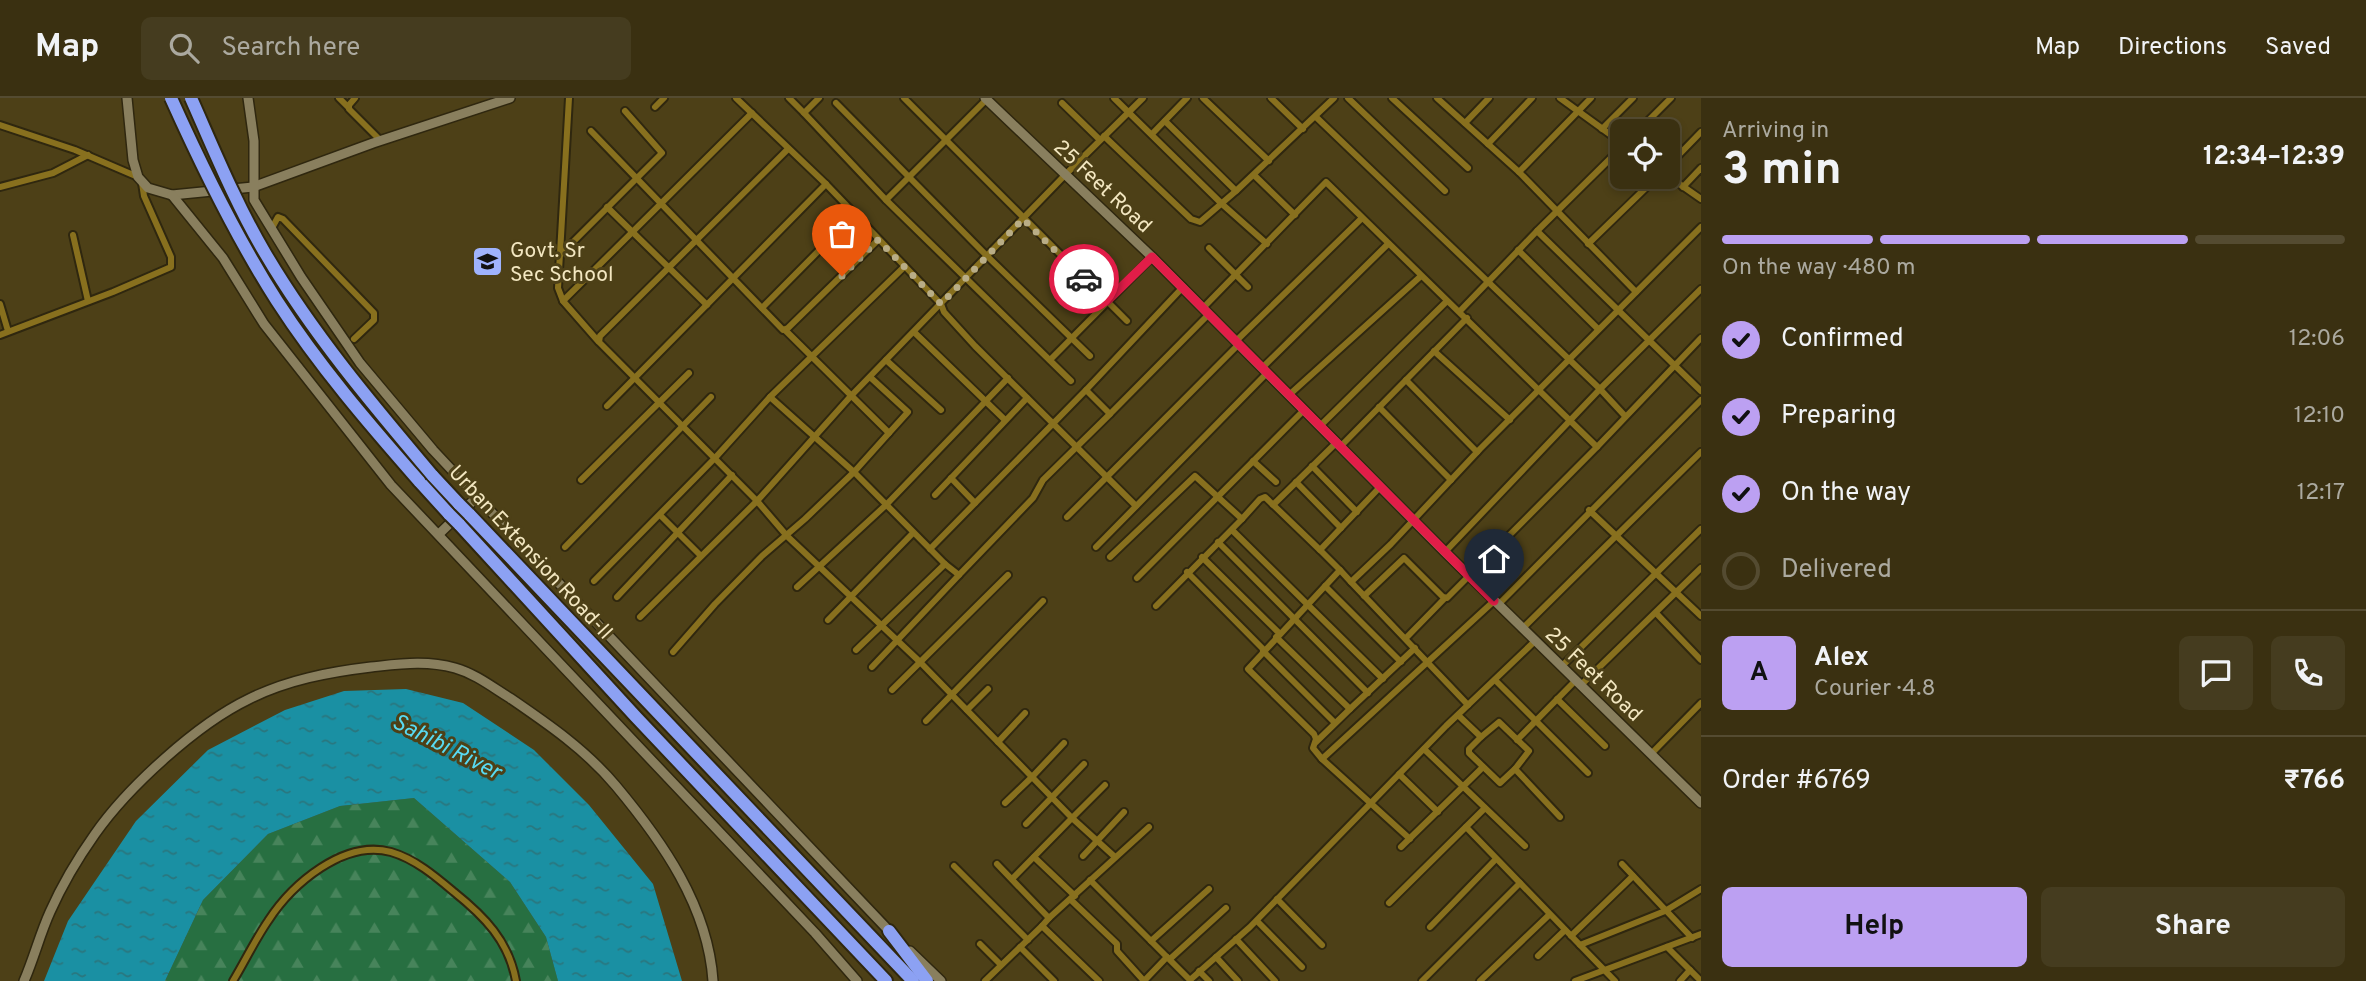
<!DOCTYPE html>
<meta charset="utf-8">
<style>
:root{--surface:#3a3011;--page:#453c1f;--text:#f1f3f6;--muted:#aba99f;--line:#544b31;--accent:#bca0f2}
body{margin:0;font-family:Overpass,sans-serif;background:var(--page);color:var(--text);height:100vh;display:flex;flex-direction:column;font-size:26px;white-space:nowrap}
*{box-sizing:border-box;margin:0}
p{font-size:23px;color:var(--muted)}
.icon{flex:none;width:38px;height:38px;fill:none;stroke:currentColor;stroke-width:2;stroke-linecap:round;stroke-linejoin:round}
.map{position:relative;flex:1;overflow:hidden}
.sheet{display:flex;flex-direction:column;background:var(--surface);width:665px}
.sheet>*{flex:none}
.buttons{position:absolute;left:1610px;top:21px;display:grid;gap:14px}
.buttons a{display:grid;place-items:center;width:70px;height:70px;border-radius:10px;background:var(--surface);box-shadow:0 4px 10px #0003,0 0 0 2px var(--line);font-size:35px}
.pin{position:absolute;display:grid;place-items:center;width:60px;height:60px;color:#fff;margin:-72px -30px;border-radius:50% 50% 50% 0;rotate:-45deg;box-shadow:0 0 7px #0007}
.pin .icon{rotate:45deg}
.courier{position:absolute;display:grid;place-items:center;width:70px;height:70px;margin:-35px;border:5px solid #e11d48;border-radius:50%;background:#fff;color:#222;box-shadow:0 2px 9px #0007}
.head em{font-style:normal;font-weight:700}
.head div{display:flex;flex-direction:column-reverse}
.head{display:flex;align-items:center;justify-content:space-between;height:119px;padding:0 21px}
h1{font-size:46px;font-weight:700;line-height:52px}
.bar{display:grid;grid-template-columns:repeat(4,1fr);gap:10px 7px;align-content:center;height:84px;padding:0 21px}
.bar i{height:9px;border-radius:5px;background:var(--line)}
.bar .active{background:var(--accent)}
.bar p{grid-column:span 4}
.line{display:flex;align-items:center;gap:18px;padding:0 21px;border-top:2px solid var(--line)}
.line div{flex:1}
.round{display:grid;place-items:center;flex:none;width:74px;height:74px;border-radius:10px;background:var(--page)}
ol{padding:0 21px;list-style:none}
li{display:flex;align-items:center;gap:21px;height:77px}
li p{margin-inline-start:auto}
li .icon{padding:7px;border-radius:50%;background:var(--accent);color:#111;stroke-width:4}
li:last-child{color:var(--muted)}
li i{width:38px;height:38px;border:4px solid var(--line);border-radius:50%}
.primary-button{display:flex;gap:14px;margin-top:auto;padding:14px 21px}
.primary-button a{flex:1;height:80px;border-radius:10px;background:var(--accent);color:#111;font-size:28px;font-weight:700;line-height:80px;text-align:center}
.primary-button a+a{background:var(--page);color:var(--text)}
header{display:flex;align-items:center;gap:42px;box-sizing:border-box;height:98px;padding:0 35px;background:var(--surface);border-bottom:2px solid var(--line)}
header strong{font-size:33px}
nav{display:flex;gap:38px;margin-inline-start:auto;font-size:24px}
.search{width:490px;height:63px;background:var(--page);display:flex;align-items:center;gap:18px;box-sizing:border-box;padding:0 24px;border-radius:10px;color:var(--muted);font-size:26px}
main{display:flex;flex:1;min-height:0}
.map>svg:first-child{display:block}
.forest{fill:url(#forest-firs)}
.water{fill:url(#water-ripples)}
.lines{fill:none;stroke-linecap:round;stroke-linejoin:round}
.street-casing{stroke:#2f270f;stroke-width:10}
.secondary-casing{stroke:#2f270f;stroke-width:12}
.highway-casing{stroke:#2f270f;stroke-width:16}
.street{stroke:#88701e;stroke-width:6}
.secondary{stroke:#897f5e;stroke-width:9}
.highway{stroke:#8ca1f3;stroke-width:12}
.highway-bridge-casing{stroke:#2f270f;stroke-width:16;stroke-linecap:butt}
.highway-bridge{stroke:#8ca1f3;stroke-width:12}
.done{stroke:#b9ad86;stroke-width:7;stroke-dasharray:0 12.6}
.route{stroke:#e11d48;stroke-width:9}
.labels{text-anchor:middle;stroke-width:6;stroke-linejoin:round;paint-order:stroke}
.street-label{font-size:21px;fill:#f3e7c1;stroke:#4d4017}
.poi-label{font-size:21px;fill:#f3e7c1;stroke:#4d4017;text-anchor:start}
.water-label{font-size:23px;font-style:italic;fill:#58daf2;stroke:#4d4017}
</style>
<header>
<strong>Map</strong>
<div class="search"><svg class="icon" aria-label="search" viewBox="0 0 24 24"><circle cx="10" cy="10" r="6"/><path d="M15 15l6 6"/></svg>Search here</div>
<nav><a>Map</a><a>Directions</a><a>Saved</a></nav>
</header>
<main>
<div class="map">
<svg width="1701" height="883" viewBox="0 0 1701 883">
<defs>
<pattern id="forest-firs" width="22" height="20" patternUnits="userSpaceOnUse" patternTransform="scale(1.75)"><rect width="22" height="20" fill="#276f41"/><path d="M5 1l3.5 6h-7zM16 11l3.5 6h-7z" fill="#47845b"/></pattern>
<pattern id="water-ripples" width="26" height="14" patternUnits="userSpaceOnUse" patternTransform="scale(1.75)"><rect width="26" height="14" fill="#1a90a3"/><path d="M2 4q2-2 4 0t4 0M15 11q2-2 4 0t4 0" fill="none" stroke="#2a767e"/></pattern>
</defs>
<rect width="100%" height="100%" fill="#4d4017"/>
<polygon class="forest" points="414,700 510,784 546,839 558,883 165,883 203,802 268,736 340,708"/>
<polygon class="water" points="406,591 463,605 534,652 589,707 653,786 682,883 558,883 546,839 510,784 414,700 340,708 268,736 203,802 165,883 44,883 68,823 136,723 208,652 285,612 344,593"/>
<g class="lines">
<defs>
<g id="street">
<polyline points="339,0 348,9"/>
<polyline points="355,0 349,7 349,11 380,42"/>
<polyline points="569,0 558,190 563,203 598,243"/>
<polyline points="736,0 826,86 941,206 944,214 975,248 1136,408"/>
<polyline points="789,0 804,15 819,0"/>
<polyline points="904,0 1127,223"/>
<polyline points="1114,0 1222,106 1267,146"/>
<polyline points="1203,0 1269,63"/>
<polyline points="1271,0 1303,31"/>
<polyline points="1348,0 1445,93"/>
<polyline points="1392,0 1468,70"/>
<polyline points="1437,0 1519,74 1636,194"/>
<polyline points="1560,0 1622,45"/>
<polyline points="836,5 987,158 1090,258"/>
<polyline points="1062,5 1100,42"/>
<polyline points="655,9 664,0"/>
<polyline points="804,15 886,102 1071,283"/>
<polyline points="1316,19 1600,291 1625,318"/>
<polyline points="1165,23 1236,93"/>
<polyline points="1465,25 1489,0"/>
<polyline points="0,27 75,52 138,79"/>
<polyline points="1602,31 1633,0"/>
<polyline points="591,33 783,232 788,230 878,142"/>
<polyline points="1638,33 1671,0"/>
<polyline points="1152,36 1187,0"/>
<polyline points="1104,38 1191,121 1200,124 1236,93 1334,0"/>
<polyline points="1488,46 1532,0"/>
<polyline points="788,51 600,238 599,244 757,403 787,438 920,564 1032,679 1064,645"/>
<polyline points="1668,68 1701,34"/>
<polyline points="1519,74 1591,0"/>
<polyline points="1254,77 1295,117"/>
<polyline points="1668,78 1701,101"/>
<polyline points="0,89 53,75 88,57"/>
<polyline points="1683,89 1701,70"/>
<polyline points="886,102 988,0"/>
<polyline points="607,109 707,207"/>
<polyline points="272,130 278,119 283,121 374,215 374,222 354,241"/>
<polyline points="1537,133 1701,293"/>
<polyline points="73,137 88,203"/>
<polyline points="1588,146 1657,79"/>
<polyline points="1209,150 1248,189"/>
<polyline points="1518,152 1598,231"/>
<polyline points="560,157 662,55 625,13"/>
<polyline points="563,203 752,15"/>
<polyline points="0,206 8,233"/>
<polyline points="762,210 854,117"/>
<polyline points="1203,210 1326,84 1597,349"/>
<polyline points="1460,213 1537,133 1622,49"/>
<polyline points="914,234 1005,322"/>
<polyline points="0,237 113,194 171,169 171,159 144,98 142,85"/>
<polyline points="1236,243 1362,120"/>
<polyline points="1434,253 1510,322"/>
<polyline points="886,262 941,312"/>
<polyline points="1050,262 1152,159"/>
<polyline points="1262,270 1388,146"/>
<polyline points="870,279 908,314 889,335"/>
<polyline points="1406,282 1477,354"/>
<polyline points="1086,292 1110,316 1209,216"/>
<polyline points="1289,297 1421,178"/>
<polyline points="770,299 854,374 945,466 959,477 1033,400 1043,382 1110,316"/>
<polyline points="607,308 826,86"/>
<polyline points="1379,309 1451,382"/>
<polyline points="1320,328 1447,203"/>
<polyline points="1340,349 1467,220"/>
<polyline points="1253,363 1276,384"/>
<polyline points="1312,368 1357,414"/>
<polyline points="951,380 975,405"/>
<polyline points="581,382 689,275"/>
<polyline points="1296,384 1341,430"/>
<polyline points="935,397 1027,300"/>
<polyline points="1273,407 1336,345"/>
<polyline points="1589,412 1701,518"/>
<polyline points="660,417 701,458"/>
<polyline points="1067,419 1239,246"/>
<polyline points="1242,421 1260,401 1265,399 1320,452"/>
<polyline points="1232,432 1383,581"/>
<polyline points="1218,444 1368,595"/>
<polyline points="565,449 711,299"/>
<polyline points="1096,449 1267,275"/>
<polyline points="930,451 1086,292 1183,189"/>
<polyline points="1445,454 1600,291 1701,191"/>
<polyline points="1110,459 1195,378 1242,421 1156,508"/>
<polyline points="1202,459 1279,535"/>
<polyline points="1340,472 1320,452 1380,389"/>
<polyline points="1187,474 1264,552"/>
<polyline points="1137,480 1304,312"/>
<polyline points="594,483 715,360 770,299 903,170"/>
<polyline points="1351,484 1468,607"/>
<polyline points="1325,488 1401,564"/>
<polyline points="797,489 886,407 1008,280"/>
<polyline points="1364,498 1404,460 1443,499 1447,500 1597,349 1701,240"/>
<polyline points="617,499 732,377"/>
<polyline points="1494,503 1322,661 1313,650 1316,641 1314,636 1248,571 1340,472 1351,484 1391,446 1480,351 1701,129"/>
<polyline points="1498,507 1701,302"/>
<polyline points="1656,515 1701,562"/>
<polyline points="640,519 757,403 850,299 1065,77 1143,0"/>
<polyline points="828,522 913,435"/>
<polyline points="1522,531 1701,354"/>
<polyline points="1276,539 1350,611 1415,550"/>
<polyline points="1406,540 1445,500"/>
<polyline points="856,552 945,466"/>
<polyline points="1263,553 1335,625"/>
<polyline points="673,554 715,506 762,458 805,421 854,374 889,335 785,232"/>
<polyline points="1562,568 1701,431"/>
<polyline points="872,569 959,477"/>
<polyline points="1495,582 1588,675"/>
<polyline points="1581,587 1701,470"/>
<polyline points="892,592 1008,477"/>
<polyline points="1557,601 1605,648"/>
<polyline points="967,612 988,591"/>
<polyline points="1458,617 1481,639 1499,624 1529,653 1515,671 1560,719"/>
<polyline points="926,623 1043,503"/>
<polyline points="1481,639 1469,651 1469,655 1500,685 1515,671"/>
<polyline points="1517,642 1576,582"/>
<polyline points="998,644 1025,615"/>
<polyline points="1316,644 1350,611"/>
<polyline points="1424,651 1525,748"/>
<polyline points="1651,656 1701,605"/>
<polyline points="1322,661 1410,741"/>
<polyline points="1399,676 1438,714"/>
<polyline points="1005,705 1032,679 1072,720 1105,687"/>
<polyline points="1026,726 1084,666"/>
<polyline points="1466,729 1580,847"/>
<polyline points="1401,749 1483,669"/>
<polyline points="1083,758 1124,714"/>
<polyline points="1034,759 1075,798"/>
<polyline points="997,766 1049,820 1149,729"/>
<polyline points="1622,766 1692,840"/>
<polyline points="954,768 1028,842"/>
<polyline points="1013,780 1072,720 1115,759"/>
<polyline points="1090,782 1190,882 1250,829 1446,628 1535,543"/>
<polyline points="1277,801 1322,847"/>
<polyline points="1071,802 1117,846 1117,853 1144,883"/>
<polyline points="1389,805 1485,710"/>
<polyline points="1049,820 1042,828 1099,883"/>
<polyline points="1257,823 1302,869"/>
<polyline points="1430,829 1496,761"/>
<polyline points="1571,838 1633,778"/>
<polyline points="1236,841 1275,883"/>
<polyline points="1151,843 1209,791"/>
<polyline points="980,846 1001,867"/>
<polyline points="1020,849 1054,883"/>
<polyline points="1667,849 1701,883"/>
<polyline points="1538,858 1565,832"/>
<polyline points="1216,859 1238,883"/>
<polyline points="1170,861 1226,810"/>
<polyline points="1199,873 1209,883"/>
<path d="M233 883C245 863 255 842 268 823 292 786 344 741 391 754 415 761 435 778 454 794 484 818 509 843 516 883"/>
<polyline points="985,883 1042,828"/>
<polyline points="1144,883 1167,859"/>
<polyline points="1422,883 1520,785"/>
<polyline points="1480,883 1549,817"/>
<polyline points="1575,883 1701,836"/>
<polyline points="1615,883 1580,847 1665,813 1701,791"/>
<polyline points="1680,883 1690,872"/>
</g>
<g id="secondary">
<polyline points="127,0 133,62 138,79 148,90 172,97 253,89 373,45 510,0"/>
<polyline points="248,0 254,43 254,102 301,179 360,265 433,352 477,399 892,836"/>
<polyline points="985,0 1152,159 1445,454 1701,705"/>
<polyline points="172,97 223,160 264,226 391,387 815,835 857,883"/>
<polyline points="439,436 477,399"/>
<polyline points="910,853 941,883"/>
<path d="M24 883C34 860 40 836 50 814 62 787 78 760 95 736 128 689 197 626 249 601 287 582 329 574 371 569 400 566 426 562 455 570 476 576 492 589 510 600 548 626 586 652 616 688 662 743 708 808 713 883"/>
</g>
<g id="highway">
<polyline points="432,377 459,406"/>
<polyline points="419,383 449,416"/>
<polyline points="469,416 913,883"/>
<polyline points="459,426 636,619 886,883"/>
<polyline points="889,833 927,883"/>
</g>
</defs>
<use href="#street" class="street-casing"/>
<use href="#secondary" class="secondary-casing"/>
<use href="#highway" class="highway-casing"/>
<use href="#street" class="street"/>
<use href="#secondary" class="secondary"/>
<use href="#highway" class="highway"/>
<defs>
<g id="highway-bridge">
<path d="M171 0C202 69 236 139 277 203 319 268 369 326 419 383"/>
<path d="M191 0C214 52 236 106 265 155 312 235 372 306 432 377"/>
<polyline points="459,406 469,416"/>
<polyline points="449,416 459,426"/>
</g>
</defs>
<use href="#highway-bridge" class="highway-bridge-casing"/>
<use href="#highway-bridge" class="highway-bridge"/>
</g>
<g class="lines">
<polyline class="done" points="842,178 878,142 941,206 1023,121 1084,181"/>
<polyline class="route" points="1084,181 1107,203 1152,159 1494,503"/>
</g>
<defs>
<symbol id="school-square" viewBox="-11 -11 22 22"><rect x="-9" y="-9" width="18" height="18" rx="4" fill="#9fb3fd" stroke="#4d4017"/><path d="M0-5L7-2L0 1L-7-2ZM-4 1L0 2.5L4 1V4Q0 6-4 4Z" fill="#111"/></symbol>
</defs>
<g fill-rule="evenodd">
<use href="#school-square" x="470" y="146" width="35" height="35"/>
</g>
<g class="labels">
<g class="street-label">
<text transform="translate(1103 88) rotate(43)" y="7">25 Feet Road</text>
<text transform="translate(531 454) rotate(47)" y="7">Urban Extension Road-II</text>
<text transform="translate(1594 576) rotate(44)" y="7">25 Feet Road</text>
</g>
<g class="poi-label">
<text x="510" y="159">Govt. Sr<tspan x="510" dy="24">Sec School</tspan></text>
</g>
<g class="water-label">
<text transform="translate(447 648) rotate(27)" y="8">Sahibi River</text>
</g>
</g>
</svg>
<div class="buttons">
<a><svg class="icon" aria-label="locate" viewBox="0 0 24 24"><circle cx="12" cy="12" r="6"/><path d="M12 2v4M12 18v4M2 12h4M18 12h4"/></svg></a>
</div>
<div class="pin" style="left:842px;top:178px;background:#ea580c"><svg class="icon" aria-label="bag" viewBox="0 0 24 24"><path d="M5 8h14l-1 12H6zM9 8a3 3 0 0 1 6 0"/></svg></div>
<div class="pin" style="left:1494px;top:503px;background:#1f2937"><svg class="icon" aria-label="home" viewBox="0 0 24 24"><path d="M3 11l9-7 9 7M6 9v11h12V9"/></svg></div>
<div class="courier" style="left:1084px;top:181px"><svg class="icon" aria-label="car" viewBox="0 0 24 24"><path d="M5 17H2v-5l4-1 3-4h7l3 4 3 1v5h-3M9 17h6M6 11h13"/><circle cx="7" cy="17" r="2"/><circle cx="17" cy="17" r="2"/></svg></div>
</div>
<section class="sheet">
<div class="head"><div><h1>3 min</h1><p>Arriving in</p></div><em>12:34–12:39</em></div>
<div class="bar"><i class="active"></i><i class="active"></i><i class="active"></i><i></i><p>On the way · 480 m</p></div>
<ol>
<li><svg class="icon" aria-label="check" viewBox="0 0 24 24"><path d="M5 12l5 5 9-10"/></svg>Confirmed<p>12:06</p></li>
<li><svg class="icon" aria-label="check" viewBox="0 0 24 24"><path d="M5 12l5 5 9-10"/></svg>Preparing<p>12:10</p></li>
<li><svg class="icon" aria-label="check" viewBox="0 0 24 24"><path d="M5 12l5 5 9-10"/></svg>On the way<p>12:17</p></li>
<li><i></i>Delivered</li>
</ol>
<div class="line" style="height:126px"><b class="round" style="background:var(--accent);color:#111">A</b><div><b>Alex</b><p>Courier · 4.8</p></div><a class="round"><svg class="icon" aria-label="chat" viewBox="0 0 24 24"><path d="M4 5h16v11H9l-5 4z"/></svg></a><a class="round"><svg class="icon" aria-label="phone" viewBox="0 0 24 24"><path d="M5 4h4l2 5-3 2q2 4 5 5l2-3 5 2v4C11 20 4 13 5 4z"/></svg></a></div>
<div class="line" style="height:91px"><div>Order #6769</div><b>₹766</b></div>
<div class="primary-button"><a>Help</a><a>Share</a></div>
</section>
</main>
